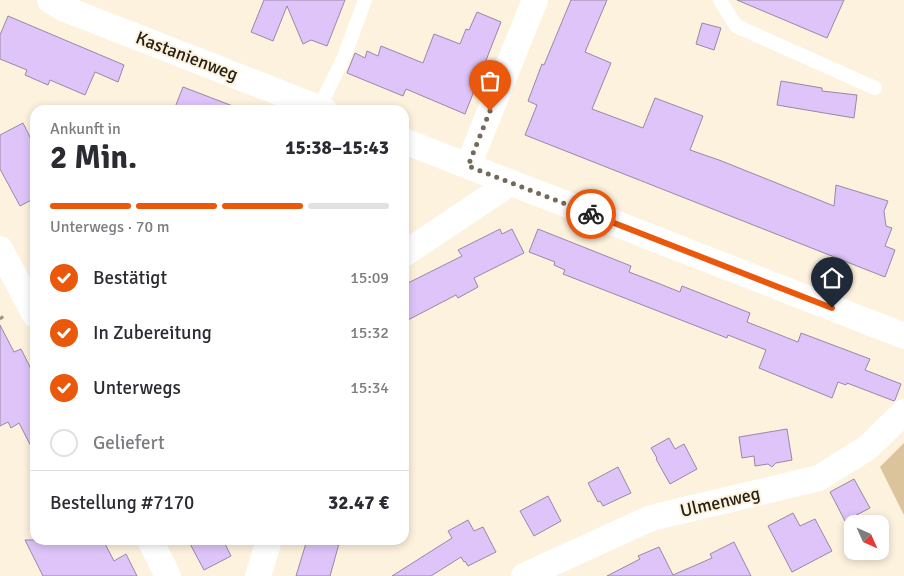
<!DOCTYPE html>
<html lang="de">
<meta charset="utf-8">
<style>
:root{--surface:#fff;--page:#f7f7f7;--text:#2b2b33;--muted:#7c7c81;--line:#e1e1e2;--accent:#ea580c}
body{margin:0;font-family:Signika,sans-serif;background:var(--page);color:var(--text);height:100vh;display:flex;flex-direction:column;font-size:19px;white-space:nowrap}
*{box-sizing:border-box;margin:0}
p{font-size:16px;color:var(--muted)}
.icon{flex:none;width:28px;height:28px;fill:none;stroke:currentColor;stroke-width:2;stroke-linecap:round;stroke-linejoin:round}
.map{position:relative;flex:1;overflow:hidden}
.sheet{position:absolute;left:30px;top:105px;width:379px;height:440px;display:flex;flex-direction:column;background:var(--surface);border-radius:15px;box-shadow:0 2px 8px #0003}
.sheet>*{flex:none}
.needle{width:32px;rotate:135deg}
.controls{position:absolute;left:844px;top:515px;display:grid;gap:10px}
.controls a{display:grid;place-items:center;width:45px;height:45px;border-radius:10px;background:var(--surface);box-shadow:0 2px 8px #0003;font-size:25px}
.pin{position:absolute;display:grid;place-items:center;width:42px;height:42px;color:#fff;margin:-51px -21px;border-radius:50% 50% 50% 0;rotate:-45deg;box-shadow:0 0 5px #0007}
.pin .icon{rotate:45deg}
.courier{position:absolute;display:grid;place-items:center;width:50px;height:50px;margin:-25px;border:4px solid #ea580c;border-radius:50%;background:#fff;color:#222;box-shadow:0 1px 6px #0007}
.overview em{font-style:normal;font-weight:700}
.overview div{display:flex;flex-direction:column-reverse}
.overview{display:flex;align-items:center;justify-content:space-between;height:85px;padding:0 20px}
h1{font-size:32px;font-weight:700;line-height:38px}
.bar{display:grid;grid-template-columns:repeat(4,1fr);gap:8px 5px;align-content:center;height:60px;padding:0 20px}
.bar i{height:6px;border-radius:4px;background:var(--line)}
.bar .on{background:var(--accent)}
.bar p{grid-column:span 4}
.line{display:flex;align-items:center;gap:12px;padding:0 20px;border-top:1px solid var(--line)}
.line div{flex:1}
ol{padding:0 20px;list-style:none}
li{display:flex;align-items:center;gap:15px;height:55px}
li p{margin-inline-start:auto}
li .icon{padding:5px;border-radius:50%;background:var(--accent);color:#fff;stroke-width:4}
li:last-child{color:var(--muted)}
li i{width:28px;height:28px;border:2px solid var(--line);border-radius:50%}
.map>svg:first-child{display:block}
.green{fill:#dbc49c}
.building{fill:#dec4f9;stroke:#9788a7}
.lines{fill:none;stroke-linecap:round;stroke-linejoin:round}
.path{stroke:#9d9383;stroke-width:3;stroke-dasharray:4 4;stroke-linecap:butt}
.lane{stroke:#fff;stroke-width:14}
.street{stroke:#fff;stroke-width:26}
.done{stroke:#736a5b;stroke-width:5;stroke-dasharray:0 9}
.route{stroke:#ea580c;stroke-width:6}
.labels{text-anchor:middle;stroke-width:4;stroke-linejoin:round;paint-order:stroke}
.street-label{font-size:18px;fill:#282115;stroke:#fdf2de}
</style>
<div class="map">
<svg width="904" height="576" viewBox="0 0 904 576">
<rect width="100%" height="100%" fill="#fdf2de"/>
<polygon class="green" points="904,443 904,515 880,467"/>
<g class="building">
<polygon points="264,0 345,0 327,46 311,40 303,44 287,6 273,41 251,32"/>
<polygon points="571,0 607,0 585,52 611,63 592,109 643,128 655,98 703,116 690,150 719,160 834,206 836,185 888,201 884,211 886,226 892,228 885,246 895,250 885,277 525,135 537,105 528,101 542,64 544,65"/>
<polygon points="737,0 844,0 827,38"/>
<polygon points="477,12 501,22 465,114 406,89 403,96 347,73 355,53 365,58 367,51 378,56 381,46 423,63 434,34 460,44 466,29 469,30"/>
<polygon points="8,16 124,65 118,82 95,72 85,95 50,80 48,85 25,75 27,70 0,59 0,35"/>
<polygon points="702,23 721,28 714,50 696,44"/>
<polygon points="781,81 822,88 822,91 857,95 854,118 777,105"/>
<polygon points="183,87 238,108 239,110 174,110"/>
<polygon points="23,123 35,147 35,198 20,206 0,169 0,135"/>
<polygon points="500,229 502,234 512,229 524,253 474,278 478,287 458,298 456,295 404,322 404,285 462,256 458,250"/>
<polygon points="538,229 631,266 629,272 655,282 680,292 682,286 750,313 747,322 798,342 801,333 870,359 865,370 901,384 895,400 894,401 847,383 846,385 838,382 832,398 759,368 766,350 728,335 727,338 563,274 565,270 554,265 555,262 529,252"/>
<polygon points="0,325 14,352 21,349 35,377 35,454 19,423 11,428 8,422 0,426"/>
<polygon points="787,429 792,460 776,463 772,467 768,464 755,466 754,456 742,458 739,437"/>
<polygon points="669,438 675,449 684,444 697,469 670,484 656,459 657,458 651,448"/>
<polygon points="618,467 631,493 603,506 600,501 598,502 588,483"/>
<polygon points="854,479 870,508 845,521 830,492"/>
<polygon points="548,496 561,521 534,536 520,511"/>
<polygon points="793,513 800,526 815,519 832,551 792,572 768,526"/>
<polygon points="468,520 474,531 483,527 496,552 468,566 465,561 464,562 461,557 431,576 392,576 452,538 448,531"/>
<polygon points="25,540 103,540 114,561 126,554 137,576 43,576"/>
<polygon points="188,540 223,540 231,556 204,570"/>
<polygon points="307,540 340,540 330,576 296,576"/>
<polygon points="734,542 751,576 607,576 640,559 638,556 659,547 673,575 712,558 710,554"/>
</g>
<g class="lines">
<polyline class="path" points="0,319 6,314"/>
<g class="lane">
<polyline points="720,0 736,26 875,88"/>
<polyline points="319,108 344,57 365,0"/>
</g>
<g class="street">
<polyline points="50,0 65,9 324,110"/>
<polyline points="404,141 904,336"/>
<polyline points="468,166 535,0"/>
<polyline points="0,249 35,315"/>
<polyline points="404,254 510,183"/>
<polyline points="150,540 168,576"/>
<polyline points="258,576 269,540"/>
<polyline points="524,576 651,518 819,478 867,448 904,412"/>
</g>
</g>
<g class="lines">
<polyline class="done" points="490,111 468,166 591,214"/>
<polyline class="route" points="591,214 832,308"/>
</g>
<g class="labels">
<g class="street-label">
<text transform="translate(187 56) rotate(21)" y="6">Kastanienweg</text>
<text transform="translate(720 502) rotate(-13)" y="6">Ulmenweg</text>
</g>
</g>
</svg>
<div class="controls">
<a><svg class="needle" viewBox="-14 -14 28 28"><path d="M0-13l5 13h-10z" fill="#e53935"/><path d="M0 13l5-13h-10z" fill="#7c7c81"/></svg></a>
</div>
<div class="pin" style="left:490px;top:111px;background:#ea580c"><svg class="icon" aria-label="bag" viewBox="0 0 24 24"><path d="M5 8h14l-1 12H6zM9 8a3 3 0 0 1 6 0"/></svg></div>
<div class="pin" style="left:832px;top:308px;background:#1f2937"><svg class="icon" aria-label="home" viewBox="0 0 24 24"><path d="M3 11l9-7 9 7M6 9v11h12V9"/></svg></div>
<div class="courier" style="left:591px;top:214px"><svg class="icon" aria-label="bike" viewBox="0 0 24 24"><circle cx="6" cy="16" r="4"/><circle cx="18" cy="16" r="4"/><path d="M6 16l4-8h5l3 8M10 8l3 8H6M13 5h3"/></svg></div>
<section class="sheet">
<div class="overview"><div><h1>2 Min.</h1><p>Ankunft in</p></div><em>15:38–15:43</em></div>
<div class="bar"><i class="on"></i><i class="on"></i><i class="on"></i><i></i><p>Unterwegs · 70 m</p></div>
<ol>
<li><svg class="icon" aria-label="check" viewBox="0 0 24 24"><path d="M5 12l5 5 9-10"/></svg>Bestätigt<p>15:09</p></li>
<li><svg class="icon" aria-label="check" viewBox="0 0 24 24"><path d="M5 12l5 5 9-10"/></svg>In Zubereitung<p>15:32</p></li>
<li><svg class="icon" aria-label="check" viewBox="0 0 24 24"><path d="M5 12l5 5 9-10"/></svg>Unterwegs<p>15:34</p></li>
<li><i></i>Geliefert</li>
</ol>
<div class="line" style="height:65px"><div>Bestellung #7170</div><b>32.47 €</b></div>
</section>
</div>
